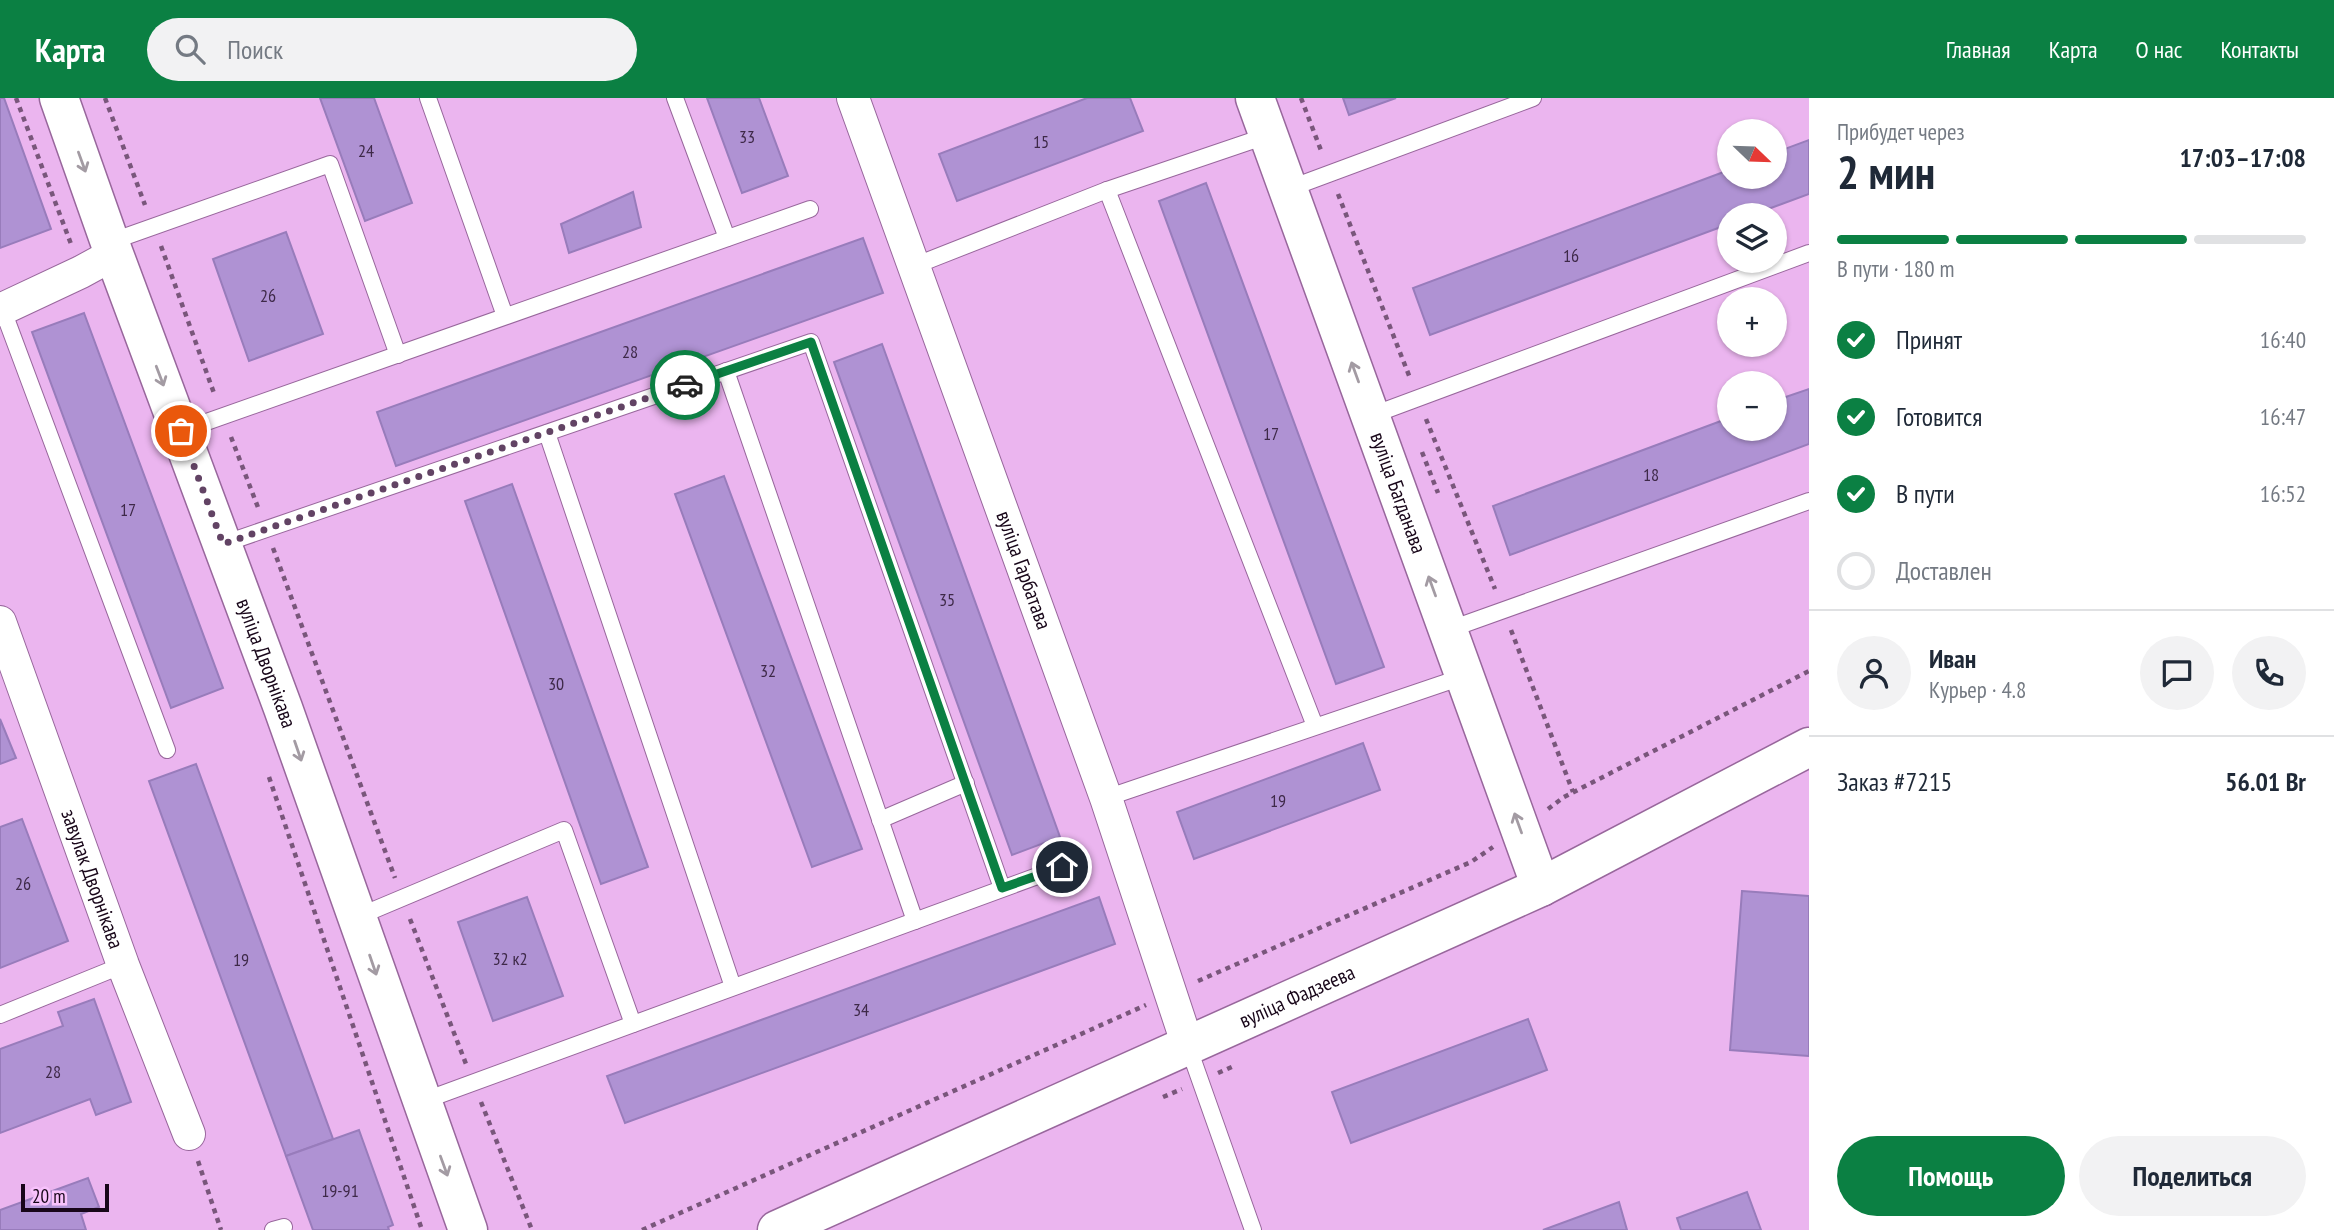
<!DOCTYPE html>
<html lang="ru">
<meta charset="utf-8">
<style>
:root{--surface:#fff;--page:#f2f2f3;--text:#1f2937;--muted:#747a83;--line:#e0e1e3;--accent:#0b8043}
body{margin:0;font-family:"PT Sans Narrow",sans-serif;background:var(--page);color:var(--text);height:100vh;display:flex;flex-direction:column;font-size:26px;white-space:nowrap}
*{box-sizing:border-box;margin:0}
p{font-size:23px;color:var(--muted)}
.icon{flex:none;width:38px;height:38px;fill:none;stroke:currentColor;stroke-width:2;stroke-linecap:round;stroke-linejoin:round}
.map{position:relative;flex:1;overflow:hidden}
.details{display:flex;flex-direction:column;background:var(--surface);width:525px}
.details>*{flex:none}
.needle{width:46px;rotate:113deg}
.fabs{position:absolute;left:1717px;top:21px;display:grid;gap:14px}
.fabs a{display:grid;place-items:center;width:70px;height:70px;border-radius:50%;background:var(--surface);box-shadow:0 2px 5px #0004;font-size:35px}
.scale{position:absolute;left:21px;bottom:18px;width:88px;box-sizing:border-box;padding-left:7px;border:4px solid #180619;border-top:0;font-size:19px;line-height:24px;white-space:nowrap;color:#180619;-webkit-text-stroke:5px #f8c2fc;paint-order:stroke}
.pin{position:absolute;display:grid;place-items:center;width:60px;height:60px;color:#fff;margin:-30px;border:4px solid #fff;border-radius:50%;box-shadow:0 2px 7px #0007}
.courier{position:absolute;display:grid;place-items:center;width:70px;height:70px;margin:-35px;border:5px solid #0b8043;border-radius:50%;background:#fff;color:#222;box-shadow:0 2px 9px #0007}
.head em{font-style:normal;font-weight:800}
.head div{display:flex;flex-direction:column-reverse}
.head{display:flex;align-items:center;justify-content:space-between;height:119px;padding:0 28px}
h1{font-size:46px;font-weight:800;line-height:52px}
.bar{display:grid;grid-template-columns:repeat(4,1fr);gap:10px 7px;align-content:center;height:84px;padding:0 28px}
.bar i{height:9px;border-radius:5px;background:var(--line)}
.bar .active{background:var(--accent)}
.bar p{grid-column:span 4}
.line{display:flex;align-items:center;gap:18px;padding:0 28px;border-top:2px solid var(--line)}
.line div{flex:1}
.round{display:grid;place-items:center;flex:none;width:74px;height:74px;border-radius:37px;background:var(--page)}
ol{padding:0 28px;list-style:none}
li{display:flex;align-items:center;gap:21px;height:77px}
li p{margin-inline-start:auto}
li .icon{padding:7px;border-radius:50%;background:var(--accent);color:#fff;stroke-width:4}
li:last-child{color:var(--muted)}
li i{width:38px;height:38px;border:4px solid var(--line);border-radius:50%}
.primary-button{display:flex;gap:14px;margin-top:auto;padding:14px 28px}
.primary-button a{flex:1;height:80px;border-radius:42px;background:var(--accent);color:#fff;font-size:28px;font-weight:800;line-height:80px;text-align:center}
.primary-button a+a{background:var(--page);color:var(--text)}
header{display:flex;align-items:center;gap:42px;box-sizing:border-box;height:98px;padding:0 35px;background:var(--accent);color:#fff}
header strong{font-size:33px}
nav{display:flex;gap:38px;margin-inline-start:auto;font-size:24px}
.search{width:490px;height:63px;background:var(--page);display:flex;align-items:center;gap:18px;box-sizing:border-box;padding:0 24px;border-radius:38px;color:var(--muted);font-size:26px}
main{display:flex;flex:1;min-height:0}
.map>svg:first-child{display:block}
.building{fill:#af92d3;stroke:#987cbb;stroke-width:2}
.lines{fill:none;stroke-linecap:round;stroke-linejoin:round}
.service-casing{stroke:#98679c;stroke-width:18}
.minor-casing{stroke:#98679c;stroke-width:34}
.tertiary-casing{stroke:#98679c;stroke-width:41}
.path{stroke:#79567b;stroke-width:4.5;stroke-dasharray:5 5;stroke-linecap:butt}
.service{stroke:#fff;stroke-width:16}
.minor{stroke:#fff;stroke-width:32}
.tertiary{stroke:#fff;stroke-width:38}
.oneway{stroke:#a39ba3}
.done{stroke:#624364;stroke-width:7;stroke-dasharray:0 12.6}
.route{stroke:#0b8043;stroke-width:9}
.labels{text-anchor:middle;stroke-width:5;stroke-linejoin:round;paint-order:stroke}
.number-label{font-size:18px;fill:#3e2948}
.street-label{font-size:21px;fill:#180619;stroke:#f8c2fc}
</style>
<header>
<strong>Карта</strong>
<div class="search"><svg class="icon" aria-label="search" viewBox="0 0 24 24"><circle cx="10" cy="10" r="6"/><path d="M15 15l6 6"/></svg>Поиск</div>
<nav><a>Главная</a><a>Карта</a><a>О нас</a><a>Контакты</a></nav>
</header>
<main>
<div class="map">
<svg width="1809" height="1132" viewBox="0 0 1809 1132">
<rect width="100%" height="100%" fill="#ebb5ef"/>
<g class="building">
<polygon points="0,0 4,0 51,131 0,150"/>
<polygon points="320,0 374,0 412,105 365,123"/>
<polygon points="707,0 759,0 788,78 742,95"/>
<polygon points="1087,0 1130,0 1143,33 957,103 939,56"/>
<polygon points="1343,0 1396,0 1349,17"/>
<polygon points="1809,42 1809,96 1752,117 1729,117 1729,126 1430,237 1413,190 1729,72 1729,79 1774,79 1774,55"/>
<polygon points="1206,85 1384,569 1336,586 1159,103"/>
<polygon points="633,94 641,129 569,155 561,126"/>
<polygon points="286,134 323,236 249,263 213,161"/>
<polygon points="863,140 883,195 396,368 377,314"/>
<polygon points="84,215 223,590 171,610 32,234"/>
<polygon points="882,246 1060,739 1012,757 834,264"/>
<polygon points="1809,291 1809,346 1510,457 1493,408 1729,320 1729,331 1774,331 1774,303"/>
<polygon points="724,378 862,751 812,769 675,396"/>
<polygon points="512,386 648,769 601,786 465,403"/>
<polygon points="0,621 16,660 0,666"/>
<polygon points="1363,645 1380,692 1194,761 1177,714"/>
<polygon points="196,666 333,1041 286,1058 149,683"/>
<polygon points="22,721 68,843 0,870 0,729"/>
<polygon points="1742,793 1809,798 1809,958 1730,952"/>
<polygon points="527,799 563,898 493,923 458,824"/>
<polygon points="1099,799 1115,846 625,1025 607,978"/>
<polygon points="94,901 131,1004 96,1017 90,1001 0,1035 0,951 63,928 58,914"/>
<polygon points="1528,921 1547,972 1351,1045 1332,994"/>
<polygon points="359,1032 393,1127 388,1129 389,1132 313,1132 286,1058"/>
<polygon points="88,1080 99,1109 81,1116 86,1132 0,1132 0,1112"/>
<polygon points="1747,1094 1761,1132 1681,1132 1677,1120"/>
<polygon points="1619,1104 1627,1132 1543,1132"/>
</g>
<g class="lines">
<defs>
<g id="service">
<polyline points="428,0 505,218"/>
<polyline points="675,0 727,140"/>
<polyline points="1288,91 1533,0"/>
<polyline points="1107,92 1315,628"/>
<polyline points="110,144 330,66 398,257"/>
<polyline points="914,168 1107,92 1269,37"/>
<polyline points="1,207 167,652"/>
<polyline points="726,273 915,823"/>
<polyline points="1370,318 1809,155"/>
<polyline points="181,333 810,111"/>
<polyline points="547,335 733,889"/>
<polyline points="223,446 811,244 1002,790"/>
<polyline points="1448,532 1809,403"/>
<polyline points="1106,700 1465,578"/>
<polyline points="880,722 966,685"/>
<polyline points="357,819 564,732 633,926"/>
<polyline points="0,917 123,867"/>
<polyline points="1188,948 1253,1132"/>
<polyline points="423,1003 1062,769"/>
<polyline points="273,1132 284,1129"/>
</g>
<g id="minor">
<path id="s1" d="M853 0 1106 700 1188 948"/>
<polyline points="0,212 81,174 114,156"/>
<path id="s2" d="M0 524 123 867 189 1036"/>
</g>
<g id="tertiary">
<path id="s3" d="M59 0 114 156 283 610 468 1132"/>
<path id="s4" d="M1255 0 1541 789"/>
<path id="s5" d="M777 1132 1541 789 1809 649"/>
</g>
</defs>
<use href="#service" class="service-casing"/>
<use href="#minor" class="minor-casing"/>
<use href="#tertiary" class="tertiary-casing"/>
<g class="path">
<polyline points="16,0 71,146"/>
<polyline points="105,0 145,107"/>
<polyline points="1301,0 1322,55"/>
<polyline points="1338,96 1410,280"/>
<polyline points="161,148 215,298"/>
<polyline points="1426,321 1495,491"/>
<polyline points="231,339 259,412"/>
<polyline points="1422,354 1438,395"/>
<polyline points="273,450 395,780"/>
<polyline points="1511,532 1573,694"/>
<polyline points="269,679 422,1132"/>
<polyline points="1548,711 1564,699 1809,573"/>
<polyline points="410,821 466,966"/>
<polyline points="1198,883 1471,764 1493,749"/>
<polyline points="1218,975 1234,968"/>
<polyline points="1163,999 1182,991"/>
<polyline points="481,1004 532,1132"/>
<polyline points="198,1063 221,1132"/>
<polyline points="642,1132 1146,907"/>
</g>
<use href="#service" class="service"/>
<use href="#minor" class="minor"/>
<use href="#tertiary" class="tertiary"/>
</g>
<defs><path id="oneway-shaft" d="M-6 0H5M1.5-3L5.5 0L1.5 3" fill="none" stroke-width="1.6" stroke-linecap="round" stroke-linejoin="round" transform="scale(1.75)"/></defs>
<g class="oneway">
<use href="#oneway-shaft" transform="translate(82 64) rotate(70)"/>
<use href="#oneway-shaft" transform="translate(1355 274) rotate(-110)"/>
<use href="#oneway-shaft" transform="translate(160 278) rotate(69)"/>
<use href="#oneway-shaft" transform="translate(1432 488) rotate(-110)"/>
<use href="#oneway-shaft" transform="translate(298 653) rotate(71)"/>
<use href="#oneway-shaft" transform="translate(1518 725) rotate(-110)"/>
<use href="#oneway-shaft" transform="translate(373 867) rotate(71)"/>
<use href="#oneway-shaft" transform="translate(444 1068) rotate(70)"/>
</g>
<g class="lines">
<polyline class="done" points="181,333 223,446 685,287"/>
<polyline class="route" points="685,287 811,244 1002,790 1062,769"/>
</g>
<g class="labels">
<g class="number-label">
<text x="747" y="45">33</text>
<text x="1041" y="50">15</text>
<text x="366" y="59">24</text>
<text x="1571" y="164">16</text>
<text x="268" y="204">26</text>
<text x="630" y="260">28</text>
<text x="1271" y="342">17</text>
<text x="1651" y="383">18</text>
<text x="128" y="418">17</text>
<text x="947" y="508">35</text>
<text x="768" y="579">32</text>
<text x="556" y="592">30</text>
<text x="1278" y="709">19</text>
<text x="23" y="792">26</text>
<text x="510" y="867">32 к2</text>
<text x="241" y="868">19</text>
<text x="861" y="918">34</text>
<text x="53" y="980">28</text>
<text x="340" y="1099">19-91</text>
</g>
<g class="street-label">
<text dy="7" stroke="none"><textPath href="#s4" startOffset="420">вуліца Багданава</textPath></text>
<text dy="7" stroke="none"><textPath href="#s1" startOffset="502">вуліца Гарбатава</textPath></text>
<text dy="7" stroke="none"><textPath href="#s3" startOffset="602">вуліца Дворнікава</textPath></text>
<text dy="7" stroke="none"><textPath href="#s2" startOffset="273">завулак Дворнікава</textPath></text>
<text dy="7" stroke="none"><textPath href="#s5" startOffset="570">вуліца Фадзеева</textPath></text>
</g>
</g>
</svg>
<div class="fabs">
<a><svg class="needle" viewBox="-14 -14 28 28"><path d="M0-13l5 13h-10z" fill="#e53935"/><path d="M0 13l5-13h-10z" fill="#747a83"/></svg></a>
<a><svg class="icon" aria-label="layers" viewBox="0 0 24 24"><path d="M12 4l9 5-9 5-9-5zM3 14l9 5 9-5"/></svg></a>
<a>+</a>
<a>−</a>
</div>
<div class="scale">20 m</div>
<div class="pin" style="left:181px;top:333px;background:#ea580c"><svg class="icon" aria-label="bag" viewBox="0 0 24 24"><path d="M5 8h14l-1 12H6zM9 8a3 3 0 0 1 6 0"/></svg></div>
<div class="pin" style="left:1062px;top:769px;background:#1f2937"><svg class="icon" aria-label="home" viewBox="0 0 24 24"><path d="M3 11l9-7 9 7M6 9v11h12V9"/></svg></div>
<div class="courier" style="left:685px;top:287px"><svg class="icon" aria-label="car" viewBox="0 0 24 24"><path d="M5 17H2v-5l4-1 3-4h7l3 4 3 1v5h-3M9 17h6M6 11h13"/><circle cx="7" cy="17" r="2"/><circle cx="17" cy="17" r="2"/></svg></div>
</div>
<section class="details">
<div class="head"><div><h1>2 мин</h1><p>Прибудет через</p></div><em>17:03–17:08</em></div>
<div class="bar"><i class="active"></i><i class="active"></i><i class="active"></i><i></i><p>В пути · 180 m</p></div>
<ol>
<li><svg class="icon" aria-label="check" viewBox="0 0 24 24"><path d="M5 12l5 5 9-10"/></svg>Принят<p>16:40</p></li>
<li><svg class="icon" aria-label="check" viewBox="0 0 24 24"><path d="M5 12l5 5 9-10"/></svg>Готовится<p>16:47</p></li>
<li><svg class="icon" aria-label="check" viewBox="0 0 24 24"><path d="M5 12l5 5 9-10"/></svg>В пути<p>16:52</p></li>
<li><i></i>Доставлен</li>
</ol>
<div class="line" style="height:126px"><a class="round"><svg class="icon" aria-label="person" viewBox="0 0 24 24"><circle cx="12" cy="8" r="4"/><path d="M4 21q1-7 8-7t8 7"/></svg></a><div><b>Иван</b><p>Курьер · 4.8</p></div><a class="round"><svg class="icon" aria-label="chat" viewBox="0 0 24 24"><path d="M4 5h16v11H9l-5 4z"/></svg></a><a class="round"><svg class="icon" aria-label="phone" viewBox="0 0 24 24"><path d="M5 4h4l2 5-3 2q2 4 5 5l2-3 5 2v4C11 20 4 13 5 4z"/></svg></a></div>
<div class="line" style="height:91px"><div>Заказ #7215</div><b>56.01 Br</b></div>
<div class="primary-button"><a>Помощь</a><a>Поделиться</a></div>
</section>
</main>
